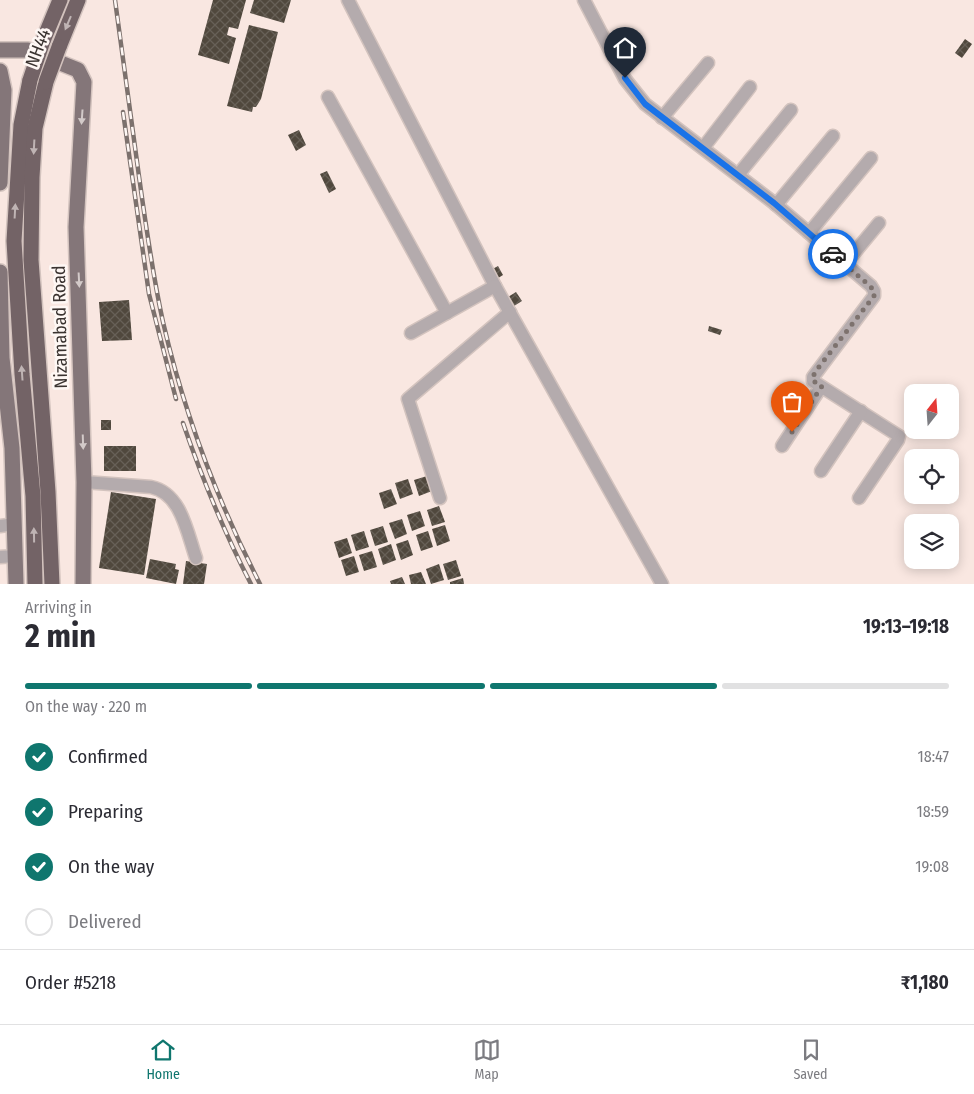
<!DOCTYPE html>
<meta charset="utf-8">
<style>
:root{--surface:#fff;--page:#f2f2f3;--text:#2b2b33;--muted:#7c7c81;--line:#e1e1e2;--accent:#0f766e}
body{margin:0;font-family:"Fira Sans Condensed",sans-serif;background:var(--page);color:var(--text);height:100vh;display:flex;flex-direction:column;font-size:19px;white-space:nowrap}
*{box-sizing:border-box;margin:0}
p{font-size:16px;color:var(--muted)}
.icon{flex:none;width:28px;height:28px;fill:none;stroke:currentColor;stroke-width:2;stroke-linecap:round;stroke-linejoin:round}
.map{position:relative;height:584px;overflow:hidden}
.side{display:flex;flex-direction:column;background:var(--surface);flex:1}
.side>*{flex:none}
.needle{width:32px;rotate:17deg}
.controls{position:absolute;left:904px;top:384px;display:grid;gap:10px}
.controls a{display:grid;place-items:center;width:55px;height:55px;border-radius:10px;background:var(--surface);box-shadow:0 2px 12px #0003;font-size:25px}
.pin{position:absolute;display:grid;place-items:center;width:42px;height:42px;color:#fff;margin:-51px -21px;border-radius:50% 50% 50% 0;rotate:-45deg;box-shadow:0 0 5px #0007}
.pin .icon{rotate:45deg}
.courier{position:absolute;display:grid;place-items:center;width:50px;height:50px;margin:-25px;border:4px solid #1a73e8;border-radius:50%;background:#fff;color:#222;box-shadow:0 1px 6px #0007}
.summary em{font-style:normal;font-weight:700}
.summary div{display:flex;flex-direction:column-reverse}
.summary{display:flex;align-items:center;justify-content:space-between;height:85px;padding:0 25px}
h1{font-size:32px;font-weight:700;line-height:38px}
.bar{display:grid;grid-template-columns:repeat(4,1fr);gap:8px 5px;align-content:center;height:60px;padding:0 25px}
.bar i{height:6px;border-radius:4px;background:var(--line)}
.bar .active{background:var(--accent)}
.bar p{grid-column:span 4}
.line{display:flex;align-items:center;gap:12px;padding:0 25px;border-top:1px solid var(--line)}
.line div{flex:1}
ol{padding:0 25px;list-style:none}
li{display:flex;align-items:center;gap:15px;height:55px}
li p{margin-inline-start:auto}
li .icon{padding:5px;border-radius:50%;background:var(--accent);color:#fff;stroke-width:4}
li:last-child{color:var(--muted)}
li i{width:28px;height:28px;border:2px solid var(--line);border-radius:50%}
.menu{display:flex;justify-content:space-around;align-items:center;height:70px;border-top:1px solid var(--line);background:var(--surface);font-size:14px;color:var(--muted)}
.menu a{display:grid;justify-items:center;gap:2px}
.menu .active{color:var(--accent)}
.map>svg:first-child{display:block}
.building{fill:url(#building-cross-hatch)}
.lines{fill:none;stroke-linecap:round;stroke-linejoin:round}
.minor-casing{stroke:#d3c3be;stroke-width:15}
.major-casing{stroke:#d3c3be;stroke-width:18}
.highway-casing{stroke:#d3c3be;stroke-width:18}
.minor{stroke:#b4abad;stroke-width:12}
.major{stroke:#847679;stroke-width:15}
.highway{stroke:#736366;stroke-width:15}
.rail-casing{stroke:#7c716d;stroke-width:4.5}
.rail{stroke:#fef7f4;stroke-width:2.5;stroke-dasharray:8;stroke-linecap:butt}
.highway-bridge-casing{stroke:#d3c3be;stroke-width:18;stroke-linecap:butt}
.highway-bridge{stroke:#736366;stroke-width:15}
.oneway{fill:#bfb4b4}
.oneway2{fill:#d3cac9}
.done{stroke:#7d726e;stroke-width:5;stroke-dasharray:0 9}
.route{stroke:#1a73e8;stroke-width:6}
.labels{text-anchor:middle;stroke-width:5;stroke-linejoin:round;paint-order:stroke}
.street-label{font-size:18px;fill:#3a3330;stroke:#fef7f4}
</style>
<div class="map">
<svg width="974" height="584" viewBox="0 0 974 584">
<defs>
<pattern id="building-cross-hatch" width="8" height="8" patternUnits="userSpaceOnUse" patternTransform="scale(1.25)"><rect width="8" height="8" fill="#50483d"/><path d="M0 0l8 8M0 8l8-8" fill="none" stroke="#676057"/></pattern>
</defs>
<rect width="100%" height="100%" fill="#f9e7e1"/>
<g class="building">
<polygon points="213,0 246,0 238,29 229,27 227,35 236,38 229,64 198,55"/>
<polygon points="254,0 291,0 284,23 250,13"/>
<polygon points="249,25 278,32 261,99 256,107 253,107 252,112 227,106"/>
<polygon points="965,39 972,44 962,58 955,53"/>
<polygon points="299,130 306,145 296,151 288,135"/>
<polygon points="327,171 336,189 329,193 320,174"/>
<polygon points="498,266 503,275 495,280 489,271"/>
<polygon points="516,292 522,301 514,306 508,297"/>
<polygon points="129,300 132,340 102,341 99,302"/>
<polygon points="709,326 722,330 720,335 708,331"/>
<rect x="101" y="420" width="10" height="10"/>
<rect x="104" y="446" width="32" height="25"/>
<polygon points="427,476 432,491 419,496 414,480"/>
<polygon points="408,479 413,494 400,499 395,483"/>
<polygon points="391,489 397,504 384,509 379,493"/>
<polygon points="111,492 156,499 144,575 99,568"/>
<polygon points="439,506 445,522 432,526 427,510"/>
<polygon points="420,511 425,526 412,531 407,515"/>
<polygon points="402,519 407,534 395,539 389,523"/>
<polygon points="445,525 450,541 437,546 432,529"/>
<polygon points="383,526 388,542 375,546 370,530"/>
<polygon points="364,531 369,547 356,551 351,535"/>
<polygon points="428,531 433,547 421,551 416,535"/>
<polygon points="347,538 352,553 339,558 334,542"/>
<polygon points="408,540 413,555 401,560 396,544"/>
<polygon points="391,544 396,560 383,565 378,549"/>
<polygon points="372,551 377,567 364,571 359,555"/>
<polygon points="354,556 359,572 346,576 341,560"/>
<polygon points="150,559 176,564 175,569 179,570 176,584 146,578"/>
<polygon points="456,560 461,576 448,580 443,564"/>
<polygon points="186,561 207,564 204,584 183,584"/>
<polygon points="439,564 444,580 431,584 426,569"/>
<polygon points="421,572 426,584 411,584 409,575"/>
<polygon points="402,577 405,584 391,584 390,581"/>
<polygon points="463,578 464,584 450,584 450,582"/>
</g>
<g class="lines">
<defs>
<g id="minor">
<polyline points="348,0 495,286 662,584"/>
<polyline points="584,0 625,79 645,104 774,203 871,286 874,291 874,296 813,377 813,381 819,385 899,436 898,440 859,498"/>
<polyline points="328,97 447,313"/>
<polyline points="662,118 708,63"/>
<polyline points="703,148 750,87"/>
<polyline points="738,175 791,110"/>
<polyline points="776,205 833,136"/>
<polyline points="809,233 871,158"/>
<polyline points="845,264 879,223"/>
<polyline points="411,333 495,286"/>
<polyline points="782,446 821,387"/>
<polyline points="821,471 861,411"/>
<path d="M84 482 151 487C181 493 187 532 196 558"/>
<polyline points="440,498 408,399 510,312"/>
<polyline points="0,526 15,524"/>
<polyline points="0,557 16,556"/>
</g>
<g id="major">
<polyline points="0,50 28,50 78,70 84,82 76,227 84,482 83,584"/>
<polyline points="0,71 4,90 0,183"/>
<polyline points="0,272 2,358 12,448 16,584"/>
</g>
<g id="highway">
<polyline points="43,41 60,0"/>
<polyline points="59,47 78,0"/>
<polyline points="30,80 21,125 14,241 22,374 33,496 35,584"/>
<polyline points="46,82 35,128 32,177 31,260 48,492 52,584"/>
</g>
</defs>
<use href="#minor" class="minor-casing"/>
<use href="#major" class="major-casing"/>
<use href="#highway" class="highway-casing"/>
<use href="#minor" class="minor"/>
<use href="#major" class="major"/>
<use href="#highway" class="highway"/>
<defs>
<g id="rail">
<path d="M115 0C123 56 130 113 138 169 145 220 152 272 163 322 184 413 217 500 260 584"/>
<polyline points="123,112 149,294 176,399"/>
<path d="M183 423C202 478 224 532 251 584"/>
</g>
</defs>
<use href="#rail" class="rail-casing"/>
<use href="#rail" class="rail"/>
<defs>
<g id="highway-bridge">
<polyline points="30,80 43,41"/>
<polyline points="46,82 59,47"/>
</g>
</defs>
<use href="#highway-bridge" class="highway-bridge-casing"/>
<use href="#highway-bridge" class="highway-bridge"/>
</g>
<defs><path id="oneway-solid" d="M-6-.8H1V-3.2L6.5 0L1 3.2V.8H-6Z" transform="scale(1.25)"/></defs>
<g class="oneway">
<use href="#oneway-solid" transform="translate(68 23) rotate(113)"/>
<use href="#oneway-solid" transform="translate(34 147) rotate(93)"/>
<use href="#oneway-solid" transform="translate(15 211) rotate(-87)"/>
<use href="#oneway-solid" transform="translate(22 373) rotate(-94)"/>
<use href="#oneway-solid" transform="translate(34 535) rotate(-91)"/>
</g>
<g class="oneway2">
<use href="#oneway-solid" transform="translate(82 117) rotate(94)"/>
<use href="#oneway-solid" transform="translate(79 280) rotate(87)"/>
<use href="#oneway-solid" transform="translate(83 442) rotate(88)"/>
</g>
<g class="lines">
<polyline class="done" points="792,432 822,386 813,381 813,377 815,372 874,296 874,291 870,286 833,254"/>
<polyline class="route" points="625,78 645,104 774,203 833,254"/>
</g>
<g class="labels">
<g class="street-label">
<text transform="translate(38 48) rotate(-69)" y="6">NH44</text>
<text transform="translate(60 327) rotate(-91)" y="6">Nizamabad Road</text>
</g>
</g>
</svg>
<div class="controls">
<a><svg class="needle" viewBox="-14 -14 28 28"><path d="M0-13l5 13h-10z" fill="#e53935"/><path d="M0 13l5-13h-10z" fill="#7c7c81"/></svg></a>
<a><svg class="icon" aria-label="locate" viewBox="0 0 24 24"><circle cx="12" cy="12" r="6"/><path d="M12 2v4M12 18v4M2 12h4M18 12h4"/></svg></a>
<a><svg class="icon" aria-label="layers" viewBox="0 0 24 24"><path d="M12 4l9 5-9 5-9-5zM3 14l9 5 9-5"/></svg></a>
</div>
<div class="pin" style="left:792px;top:432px;background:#ea580c"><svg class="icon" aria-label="bag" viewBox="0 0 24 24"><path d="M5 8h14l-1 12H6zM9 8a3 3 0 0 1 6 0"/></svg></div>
<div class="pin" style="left:625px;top:78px;background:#1f2937"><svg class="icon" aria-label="home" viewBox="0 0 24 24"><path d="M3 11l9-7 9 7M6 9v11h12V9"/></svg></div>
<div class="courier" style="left:833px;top:254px"><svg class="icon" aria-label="car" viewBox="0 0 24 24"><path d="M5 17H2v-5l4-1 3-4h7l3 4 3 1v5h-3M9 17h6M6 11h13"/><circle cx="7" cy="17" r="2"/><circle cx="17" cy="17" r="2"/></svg></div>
</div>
<section class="side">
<div class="summary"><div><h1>2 min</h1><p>Arriving in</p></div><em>19:13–19:18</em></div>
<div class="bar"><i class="active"></i><i class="active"></i><i class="active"></i><i></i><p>On the way · 220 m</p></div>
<ol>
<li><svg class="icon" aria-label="check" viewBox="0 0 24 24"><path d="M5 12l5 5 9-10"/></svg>Confirmed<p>18:47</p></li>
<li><svg class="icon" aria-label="check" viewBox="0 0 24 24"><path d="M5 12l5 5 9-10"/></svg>Preparing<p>18:59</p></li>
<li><svg class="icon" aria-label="check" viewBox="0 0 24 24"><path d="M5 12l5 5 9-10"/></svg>On the way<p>19:08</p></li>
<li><i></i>Delivered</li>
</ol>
<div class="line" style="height:65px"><div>Order #5218</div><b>₹1,180</b></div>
</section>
<nav class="menu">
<a class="active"><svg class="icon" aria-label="home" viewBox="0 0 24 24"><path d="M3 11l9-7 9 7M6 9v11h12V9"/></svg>Home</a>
<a><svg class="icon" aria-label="map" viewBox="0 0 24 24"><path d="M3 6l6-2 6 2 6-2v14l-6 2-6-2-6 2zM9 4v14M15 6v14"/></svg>Map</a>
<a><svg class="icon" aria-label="saved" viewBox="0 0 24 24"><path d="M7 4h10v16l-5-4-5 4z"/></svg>Saved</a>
</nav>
